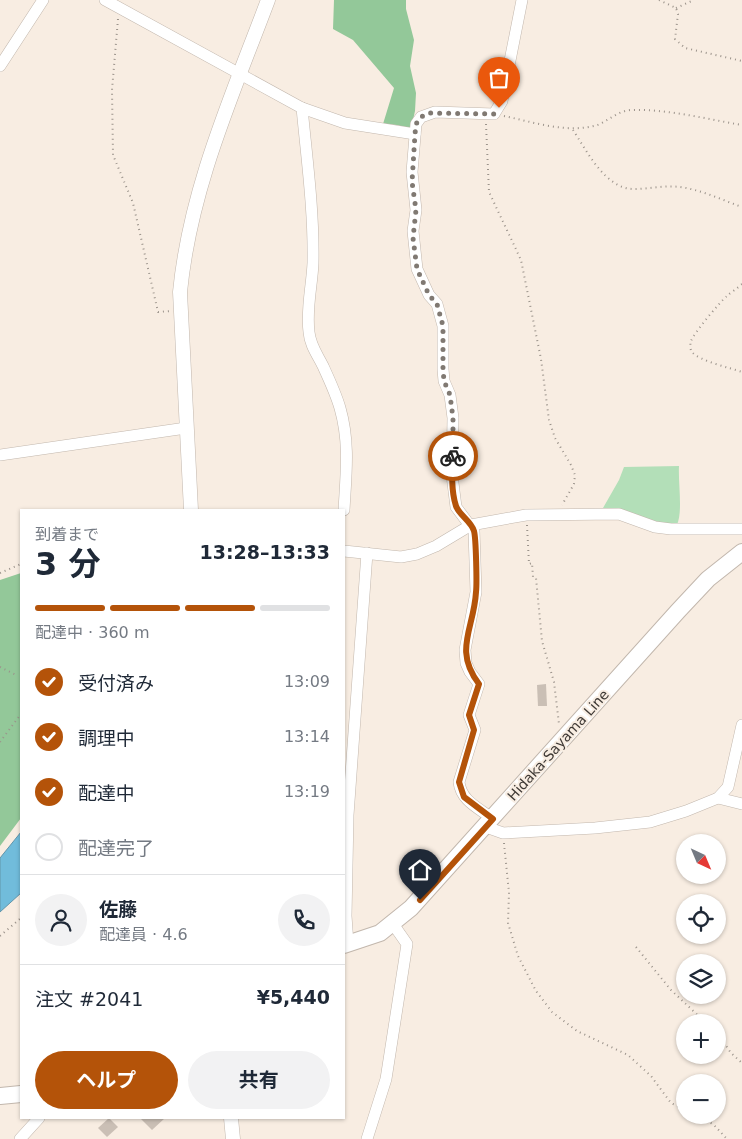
<!DOCTYPE html>
<html lang="ja">
<meta charset="utf-8">
<style>
:root{--surface:#fff;--page:#f2f2f3;--text:#1f2937;--muted:#747a83;--line:#e0e1e3;--accent:#b45309}
body{margin:0;font-family:"DejaVu Sans","Noto Sans JP",sans-serif;background:var(--page);color:var(--text);height:100vh;display:flex;flex-direction:column;font-size:19px;white-space:nowrap}
*{box-sizing:border-box;margin:0}
p{font-size:16px;color:var(--muted)}
.icon{flex:none;width:28px;height:28px;fill:none;stroke:currentColor;stroke-width:2;stroke-linecap:round;stroke-linejoin:round}
.map{position:relative;flex:1;overflow:hidden}
.sheet{position:absolute;left:20px;top:509px;width:325px;height:610px;display:flex;flex-direction:column;background:var(--surface);border-radius:0px;box-shadow:0 1px 4px #0004}
.sheet>*{flex:none}
.needle{width:32px;rotate:136deg}
.controls{position:absolute;left:676px;top:834px;display:grid;gap:10px}
.controls a{display:grid;place-items:center;width:50px;height:50px;border-radius:50%;background:var(--surface);box-shadow:0 1px 4px #0004;font-size:25px}
.pin{position:absolute;display:grid;place-items:center;width:42px;height:42px;color:#fff;margin:-51px -21px;border-radius:50% 50% 50% 0;rotate:-45deg;box-shadow:0 0 5px #0007}
.pin .icon{rotate:45deg}
.courier{position:absolute;display:grid;place-items:center;width:50px;height:50px;margin:-25px;border:4px solid #b45309;border-radius:50%;background:#fff;color:#222;box-shadow:0 1px 6px #0007}
.headline em{font-style:normal;font-weight:700}
.headline div{display:flex;flex-direction:column-reverse}
.headline{display:flex;align-items:center;justify-content:space-between;height:85px;padding:0 15px}
h1{font-size:32px;font-weight:700;line-height:38px}
.bar{display:grid;grid-template-columns:repeat(4,1fr);gap:8px 5px;align-content:center;height:60px;padding:0 15px}
.bar i{height:6px;border-radius:4px;background:var(--line)}
.bar .current{background:var(--accent)}
.bar p{grid-column:span 4}
.line{display:flex;align-items:center;gap:12px;padding:0 15px;border-top:1px solid var(--line)}
.line div{flex:1}
.round{display:grid;place-items:center;flex:none;width:52px;height:52px;border-radius:26px;background:var(--page)}
ol{padding:0 15px;list-style:none}
li{display:flex;align-items:center;gap:15px;height:55px}
li p{margin-inline-start:auto}
li .icon{padding:5px;border-radius:50%;background:var(--accent);color:#fff;stroke-width:4}
li:last-child{color:var(--muted)}
li i{width:28px;height:28px;border:2px solid var(--line);border-radius:50%}
.cta{display:flex;gap:10px;margin-top:auto;padding:10px 15px}
.cta a{flex:1;height:58px;border-radius:30px;background:var(--accent);color:#fff;font-size:20px;font-weight:700;line-height:58px;text-align:center}
.cta a+a{background:var(--page);color:var(--text)}
.map>svg:first-child{display:block}
.green{fill:#b3dfb8}
.forest{fill:#93c899}
.water{fill:#71bcdb;stroke:#6295aa}
.building{fill:#cabfb5}
.lines{fill:none;stroke-linecap:round;stroke-linejoin:round}
.minor-casing{stroke:#c2b7ad;stroke-width:12}
.tertiary-casing{stroke:#c2b7ad;stroke-width:15}
.secondary-casing{stroke:#c2b7ad;stroke-width:18}
.path{stroke:#9b938b;stroke-width:2;stroke-dasharray:1 4;stroke-linecap:butt}
.minor{stroke:#fff;stroke-width:11}
.tertiary{stroke:#fff;stroke-width:14}
.secondary{stroke:#fff;stroke-width:16}
.done{stroke:#807972;stroke-width:5;stroke-dasharray:0 9}
.route{stroke:#b45309;stroke-width:6}
.labels{text-anchor:middle;stroke-width:4;stroke-linejoin:round;paint-order:stroke}
.street-label{font-size:14px;fill:#3f3a36;stroke:#f8ede2}
</style>
<div class="map">
<svg width="742" height="1139" viewBox="0 0 742 1139">
<rect width="100%" height="100%" fill="#f8ede2"/>
<path class="green" d="M679 466C678 483 683 511 677 525L654 522 620 509 603 508 619 480 624 467Z"/>
<g class="forest">
<polygon points="334,0 406,0 406,9 414,40 410,66 416,93 415,111 411,129 397,125 383,124 394,88 353,40 333,29"/>
<polygon points="21,573 21,818 0,846 0,580"/>
</g>
<polygon class="water" points="21,832 21,893 0,912 0,858"/>
<g class="building">
<polygon points="546,684 547,706 538,706 537,685"/>
<polygon points="109,1118 118,1127 107,1137 98,1128"/>
<polygon points="140,1118 165,1118 152,1130"/>
</g>
<g class="lines">
<defs>
<g id="minor">
<polyline points="105,0 302,108 345,123 415,134"/>
<polyline points="0,66 43,0"/>
<path d="M302 108C307 160 314 212 313 263 312 286 306 309 309 332 310 345 317 354 323 366 329 379 336 394 340 408 350 443 346 474 344 510"/>
<polyline points="0,455 186,428"/>
<polyline points="344,551 401,557 417,554 436,546 471,525 526,515 619,514 655,527 671,529 742,529"/>
<polyline points="718,798 742,804"/>
<path d="M493 819C479 808 461 801 459 782L475 730 469 715 479 684 470 672 466 663 465 650 476 592 474 531 456 507 452 475 453 418 450 395 444 381 443 369V326L437 304 429 295 417 269 413 231 416 210 412 172 416 124 421 117 435 112 494 114 502 101 522 0"/>
<polyline points="486,827 503,833 595,828 650,822 686,811 718,798 728,787 742,725"/>
<polyline points="348,944 346,916 348,815 367,553"/>
<polyline points="20,1139 39,1118"/>
<polyline points="367,1139 386,1079 407,944 393,924"/>
</g>
<g id="tertiary">
<path d="M191 510 180 292C190 189 232 96 268 0"/>
<polyline points="231,1118 233,1139"/>
</g>
<g id="secondary">
<polyline points="344,945 380,933 411,908 678,611 708,579 742,552"/>
<polyline points="0,1096 21,1094"/>
</g>
</defs>
<use href="#minor" class="minor-casing"/>
<use href="#tertiary" class="tertiary-casing"/>
<use href="#secondary" class="secondary-casing"/>
<g class="path">
<polyline points="659,0 676,8 678,14 675,39 685,48 742,61"/>
<polyline points="676,8 694,0"/>
<polyline points="118,19 112,90 113,155 133,203 158,312 171,311"/>
<path d="M504 116C533 122 564 133 594 126 607 123 617 110 632 110 668 109 706 119 742 125"/>
<polyline points="486,124 489,192 521,260 541,359 549,420 555,438 571,465 575,475 574,484 562,505"/>
<path d="M573 130C587 151 605 189 634 189 649 189 665 185 680 187 702 190 722 200 742 207"/>
<path d="M742 284C737 289 731 292 727 296 719 303 694 333 691 341 690 344 690 350 692 352 699 361 731 368 742 372"/>
<polyline points="527,525 529,564 532,563 533,577 536,578 542,641 554,682 559,724"/>
<polyline points="0,573 21,564"/>
<polyline points="0,667 16,675"/>
<polyline points="0,742 21,714"/>
<polyline points="504,843 509,893 508,923 518,956 536,991 552,1012 577,1031 628,1055 651,1076 671,1103 685,1110"/>
<polyline points="0,936 21,918"/>
<polyline points="636,947 671,990 705,1022"/>
<polyline points="718,1034 731,1053 742,1063"/>
<polyline points="698,1115 714,1125 727,1139"/>
</g>
<use href="#minor" class="minor"/>
<use href="#tertiary" class="tertiary"/>
<use href="#secondary" class="secondary"/>
</g>
<g class="lines">
<polyline class="done" points="453,456 453,418 450,395 444,381 443,369 443,326 437,304 429,295 417,269 413,238 416,210 412,182 415,134 416,124 421,117 429,113 494,114 499,108"/>
<path class="route" d="M420 900 493 819 464 797 459 782 474 730 469 715 479 684C453 650 474 629 476 592 477 584 476 538 474 531 471 521 459 515 456 506 451 491 452 472 453 456"/>
</g>
<g class="labels">
<g class="street-label">
<text transform="translate(558 745) rotate(-48)" y="5">Hidaka-Sayama Line</text>
</g>
</g>
</svg>
<div class="controls">
<a><svg class="needle" viewBox="-14 -14 28 28"><path d="M0-13l5 13h-10z" fill="#e53935"/><path d="M0 13l5-13h-10z" fill="#747a83"/></svg></a>
<a><svg class="icon" aria-label="locate" viewBox="0 0 24 24"><circle cx="12" cy="12" r="6"/><path d="M12 2v4M12 18v4M2 12h4M18 12h4"/></svg></a>
<a><svg class="icon" aria-label="layers" viewBox="0 0 24 24"><path d="M12 4l9 5-9 5-9-5zM3 14l9 5 9-5"/></svg></a>
<a>+</a>
<a>−</a>
</div>
<div class="pin" style="left:499px;top:108px;background:#ea580c"><svg class="icon" aria-label="bag" viewBox="0 0 24 24"><path d="M5 8h14l-1 12H6zM9 8a3 3 0 0 1 6 0"/></svg></div>
<div class="pin" style="left:420px;top:900px;background:#1f2937"><svg class="icon" aria-label="home" viewBox="0 0 24 24"><path d="M3 11l9-7 9 7M6 9v11h12V9"/></svg></div>
<div class="courier" style="left:453px;top:456px"><svg class="icon" aria-label="bike" viewBox="0 0 24 24"><circle cx="6" cy="16" r="4"/><circle cx="18" cy="16" r="4"/><path d="M6 16l4-8h5l3 8M10 8l3 8H6M13 5h3"/></svg></div>
<section class="sheet">
<div class="headline"><div><h1>3 分</h1><p>到着まで</p></div><em>13:28–13:33</em></div>
<div class="bar"><i class="current"></i><i class="current"></i><i class="current"></i><i></i><p>配達中 · 360 m</p></div>
<ol>
<li><svg class="icon" aria-label="check" viewBox="0 0 24 24"><path d="M5 12l5 5 9-10"/></svg>受付済み<p>13:09</p></li>
<li><svg class="icon" aria-label="check" viewBox="0 0 24 24"><path d="M5 12l5 5 9-10"/></svg>調理中<p>13:14</p></li>
<li><svg class="icon" aria-label="check" viewBox="0 0 24 24"><path d="M5 12l5 5 9-10"/></svg>配達中<p>13:19</p></li>
<li><i></i>配達完了</li>
</ol>
<div class="line" style="height:90px"><a class="round"><svg class="icon" aria-label="person" viewBox="0 0 24 24"><circle cx="12" cy="8" r="4"/><path d="M4 21q1-7 8-7t8 7"/></svg></a><div><b>佐藤</b><p>配達員 · 4.6</p></div><a class="round"><svg class="icon" aria-label="phone" viewBox="0 0 24 24"><path d="M5 4h4l2 5-3 2q2 4 5 5l2-3 5 2v4C11 20 4 13 5 4z"/></svg></a></div>
<div class="line" style="height:65px"><div>注文 #2041</div><b>¥5,440</b></div>
<div class="cta"><a>ヘルプ</a><a>共有</a></div>
</section>
</div>
